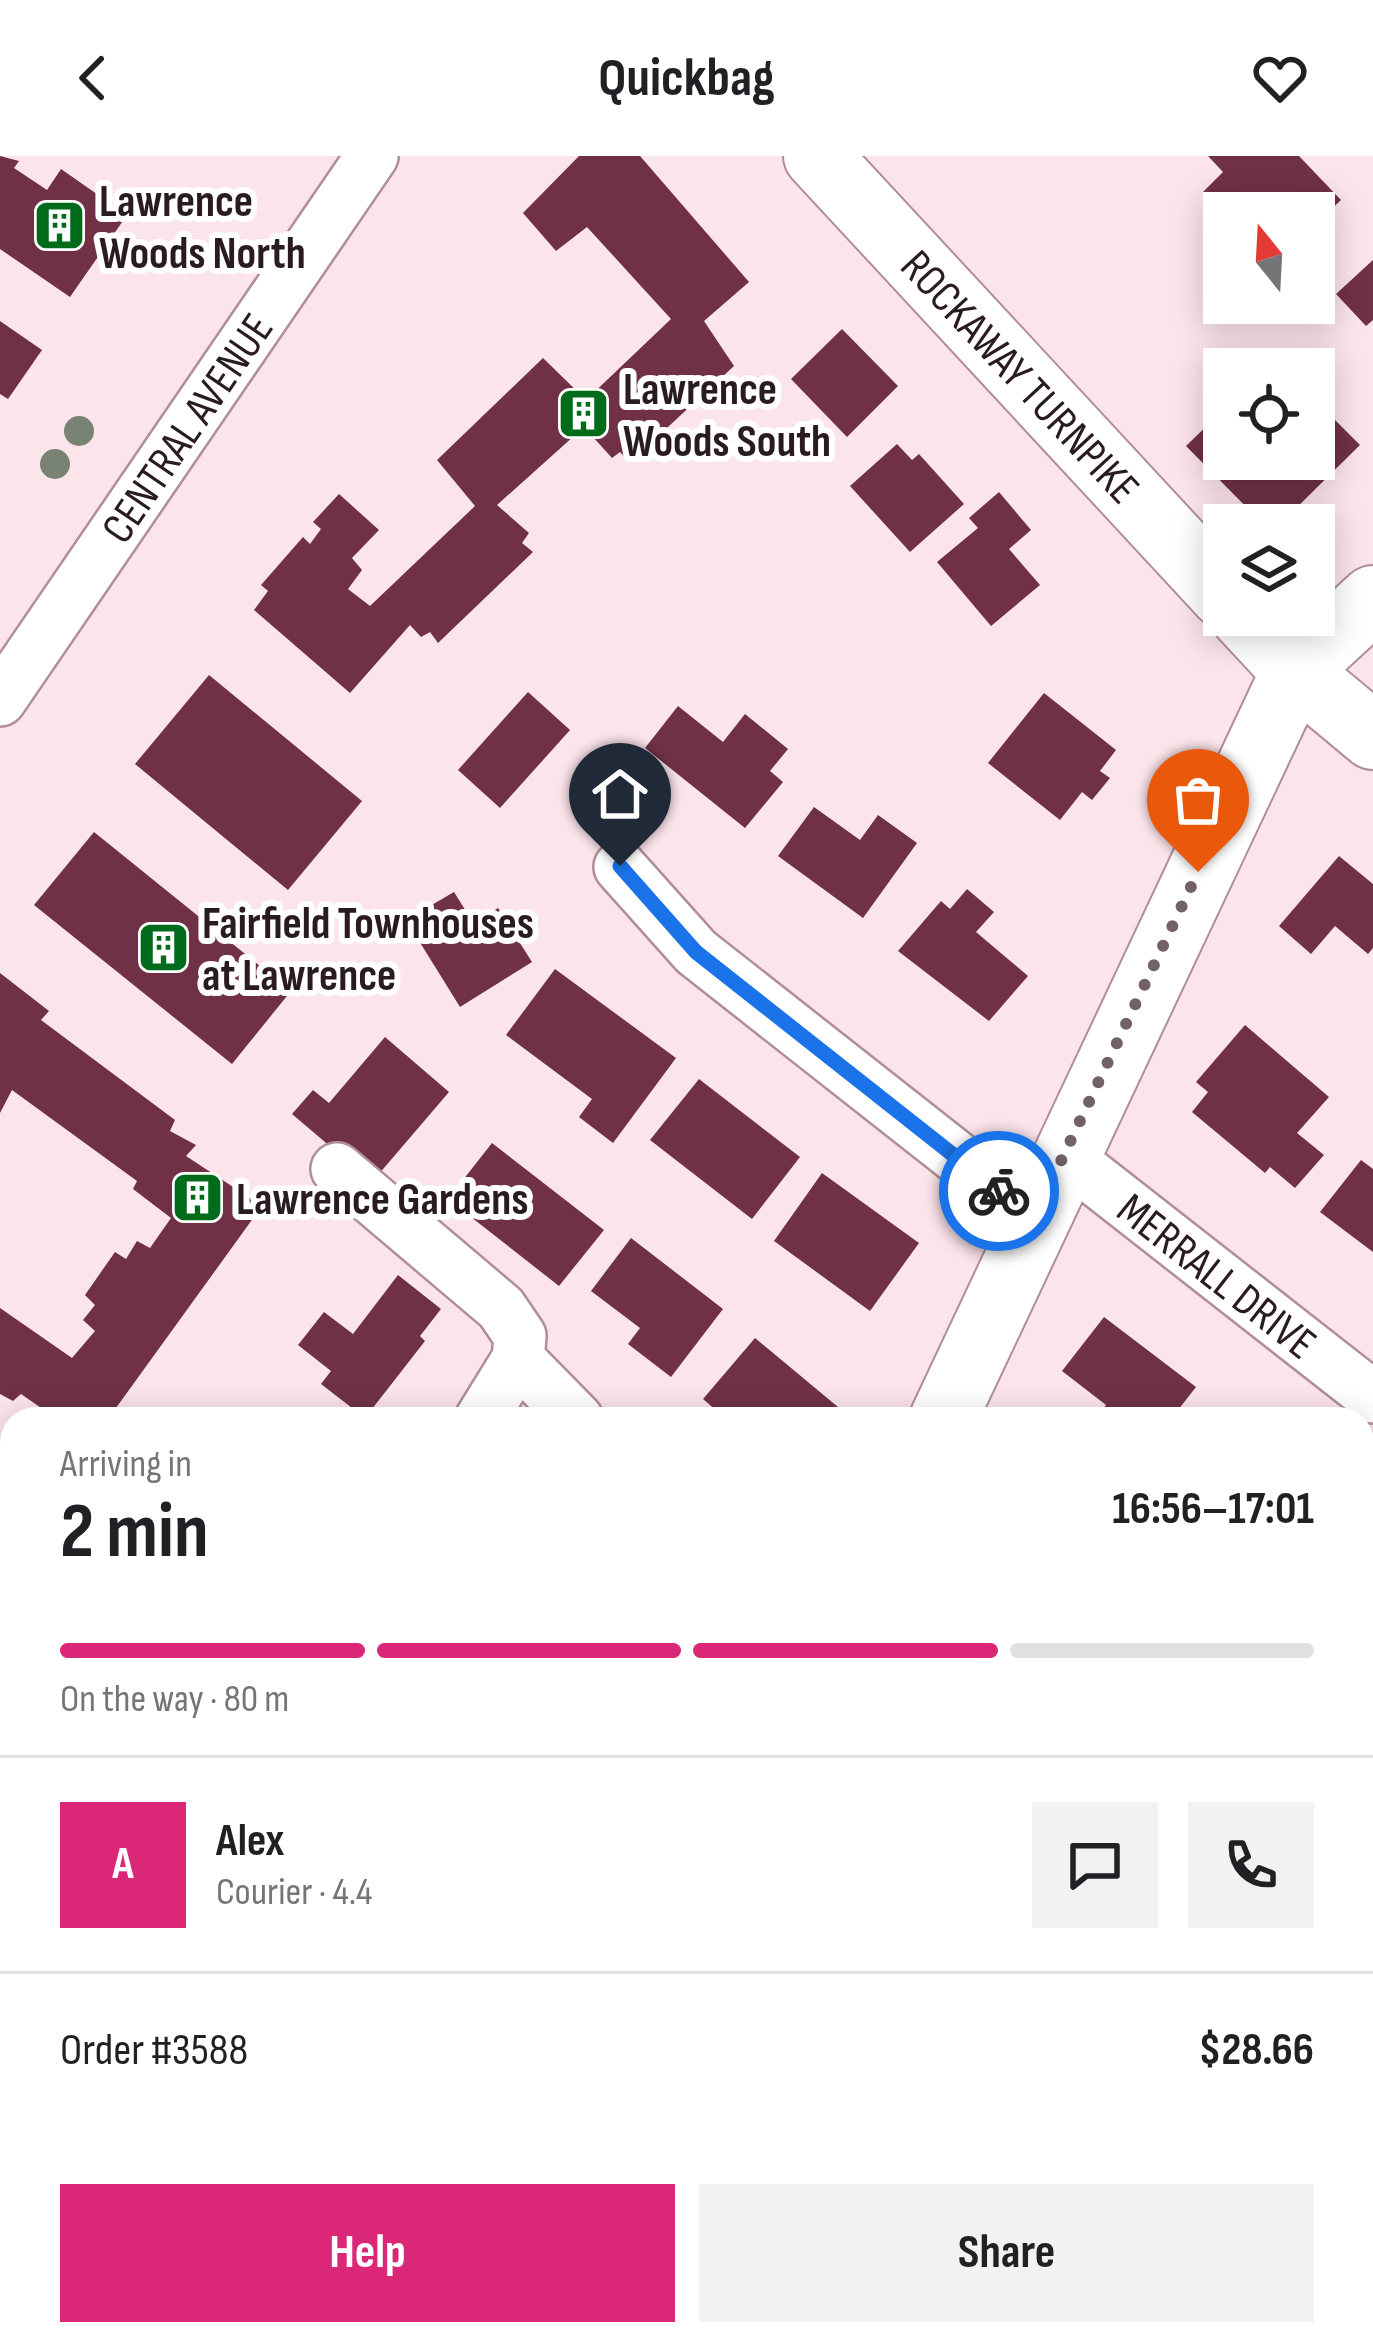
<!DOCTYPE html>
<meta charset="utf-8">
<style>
:root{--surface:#fff;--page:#f2f2f2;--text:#202124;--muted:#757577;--line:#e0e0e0;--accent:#db2777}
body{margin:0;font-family:"Sofia Sans Condensed",sans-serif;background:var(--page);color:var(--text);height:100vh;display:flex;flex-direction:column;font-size:45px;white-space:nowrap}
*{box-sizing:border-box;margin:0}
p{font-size:39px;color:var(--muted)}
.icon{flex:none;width:66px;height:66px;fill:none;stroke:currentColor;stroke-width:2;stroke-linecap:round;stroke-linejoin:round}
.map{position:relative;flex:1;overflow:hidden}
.panel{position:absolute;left:0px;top:1251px;width:1374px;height:939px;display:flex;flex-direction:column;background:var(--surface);border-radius:36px 36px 0 0;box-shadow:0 6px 30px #0003}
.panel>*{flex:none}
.needle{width:78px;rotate:342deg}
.fabs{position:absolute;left:1203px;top:36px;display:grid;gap:24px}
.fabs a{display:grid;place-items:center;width:132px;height:132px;border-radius:0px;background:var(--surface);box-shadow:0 6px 30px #0003;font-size:60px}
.pin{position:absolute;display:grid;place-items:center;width:102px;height:102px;color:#fff;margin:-123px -51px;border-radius:50% 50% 50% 0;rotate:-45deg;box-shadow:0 0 12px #0007}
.pin .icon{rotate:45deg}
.courier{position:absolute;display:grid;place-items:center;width:120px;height:120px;margin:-60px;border:9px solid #1a73e8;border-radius:50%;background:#fff;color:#222;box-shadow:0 3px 15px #0007}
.head em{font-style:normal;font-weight:700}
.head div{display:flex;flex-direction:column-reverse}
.head{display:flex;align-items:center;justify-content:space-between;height:204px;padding:0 60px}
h1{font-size:78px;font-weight:700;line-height:90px}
.bar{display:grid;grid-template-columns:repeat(4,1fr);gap:18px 12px;align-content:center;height:144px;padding:0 60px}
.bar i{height:15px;border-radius:9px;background:var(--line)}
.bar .on{background:var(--accent)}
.bar p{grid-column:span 4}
.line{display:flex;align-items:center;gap:30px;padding:0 60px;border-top:3px solid var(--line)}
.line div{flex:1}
.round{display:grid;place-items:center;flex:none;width:126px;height:126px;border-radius:0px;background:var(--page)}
.action{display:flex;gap:24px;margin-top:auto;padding:24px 60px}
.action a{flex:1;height:138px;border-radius:0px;background:var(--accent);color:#fff;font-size:48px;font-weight:700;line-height:138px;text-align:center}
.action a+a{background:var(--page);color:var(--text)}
header{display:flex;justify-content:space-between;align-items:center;height:156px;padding:0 60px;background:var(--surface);font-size:54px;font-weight:700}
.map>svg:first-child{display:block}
.building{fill:#703146}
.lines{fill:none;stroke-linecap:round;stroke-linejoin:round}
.minor-casing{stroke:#b08e97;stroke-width:56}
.major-casing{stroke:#b08e97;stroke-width:70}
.minor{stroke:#fff;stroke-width:51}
.major{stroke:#fff;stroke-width:66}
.tree{fill:#788373}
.done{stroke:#726166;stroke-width:12;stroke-dasharray:0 21.6}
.route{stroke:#1a73e8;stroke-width:15}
.labels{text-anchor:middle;stroke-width:12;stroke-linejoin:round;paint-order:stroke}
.poi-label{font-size:45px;font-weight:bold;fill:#291b1f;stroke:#fff;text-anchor:start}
.street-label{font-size:45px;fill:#291b1f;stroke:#fff}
</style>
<header><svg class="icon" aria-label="back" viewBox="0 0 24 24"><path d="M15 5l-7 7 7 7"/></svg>Quickbag<svg class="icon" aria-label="heart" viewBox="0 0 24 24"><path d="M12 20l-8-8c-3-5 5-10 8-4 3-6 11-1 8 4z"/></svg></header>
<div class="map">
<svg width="1373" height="2188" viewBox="0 0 1373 2188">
<rect width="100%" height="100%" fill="#fbe4ea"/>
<g class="building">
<polygon points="0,0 19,5 14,12 47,34 61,13 127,59 70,141 0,93"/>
<polygon points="579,0 640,0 749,126 704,165 734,210 630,306 620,296 612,302 584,271 497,349 529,377 522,387 533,396 438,487 430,476 421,481 410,469 350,537 254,454 268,435 261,429 303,381 310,388 321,373 313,366 339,338 379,374 352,402 362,414 348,433 370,450 475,350 437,304 543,202 586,244 671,163 587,71 556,95 523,57"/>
<polygon points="1208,0 1299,0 1341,44 1314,70 1314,57 1223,57 1203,36 1223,16"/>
<polygon points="1373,104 1373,164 1366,170 1336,138"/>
<polygon points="0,165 42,194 8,243 0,238"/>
<polygon points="842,173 898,230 847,281 791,223"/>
<polygon points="1314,243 1360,289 1279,369 1264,369 1186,290 1224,253 1224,303 1314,303"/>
<polygon points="897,288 912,304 919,298 964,348 910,396 850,330"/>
<polygon points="999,336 1031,374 1009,393 1040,429 991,470 937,406 978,372 969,362"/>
<polygon points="209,519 362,645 288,734 135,608"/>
<polygon points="528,536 570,574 500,652 458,614"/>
<polygon points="1044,537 1116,594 1100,615 1110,622 1092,644 1082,636 1060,664 988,607"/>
<polygon points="678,550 723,586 745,558 788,593 770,615 783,626 745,672 645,592"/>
<polygon points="814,651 860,684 878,659 917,687 863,762 778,700"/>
<polygon points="94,676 291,835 232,908 34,749"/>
<polygon points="1339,700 1373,728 1373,792 1368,798 1335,770 1311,798 1279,770"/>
<polygon points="967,733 994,756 976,776 1028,820 989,865 898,795 941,745 950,753"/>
<polygon points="454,736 474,768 498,752 532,806 460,851 406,764"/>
<polygon points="555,813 676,902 613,987 579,961 592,943 506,879"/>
<polygon points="0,817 49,855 41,864 175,964 170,975 196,989 186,1000 262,1050 108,1263 57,1263 21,1238 13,1245 0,1238 0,1152 72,1202 95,1175 83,1164 95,1149 85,1139 115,1096 126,1103 137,1085 150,1092 171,1062 133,1033 137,1025 12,934 0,957"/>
<polygon points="1245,869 1329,941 1297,977 1324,999 1295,1032 1270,1011 1265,1017 1192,956 1208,936 1196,926"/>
<polygon points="385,881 449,936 372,1026 292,958 313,934 329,947"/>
<polygon points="699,923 800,1001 752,1063 650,984"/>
<polygon points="492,987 604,1074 559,1130 448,1043"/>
<polygon points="1361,1004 1373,1013 1373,1096 1320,1056"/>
<polygon points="822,1017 919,1087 870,1155 774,1085"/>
<polygon points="631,1082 723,1153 671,1221 628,1188 640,1172 591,1135"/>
<polygon points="398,1119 441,1153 420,1180 425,1185 365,1262 321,1228 331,1215 298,1189 324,1156 353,1178"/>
<polygon points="1104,1161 1196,1231 1171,1263 1095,1263 1106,1249 1062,1215"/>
<polygon points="755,1182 838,1251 829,1263 726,1263 703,1243"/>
<polygon points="0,1326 12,1332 12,1402 0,1396"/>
<polygon points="1362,1357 1373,1366 1373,1475 1362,1466 1371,1455 1362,1448"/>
<polygon points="0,1483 9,1485 2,1514 0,1514"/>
<polygon points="1362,1626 1373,1635 1371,1736 1362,1729"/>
<polygon points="0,1808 12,1811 10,1855 0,1853"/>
<polygon points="1362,1935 1373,1943 1373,2041 1367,2050 1362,2046"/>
<polygon points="1362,2063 1373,2072 1373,2095 1362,2109"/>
<polygon points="0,2148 12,2152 12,2178 46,2178 43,2188 0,2188"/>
<polygon points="111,2178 147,2187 146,2188 109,2188"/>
<polygon points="1075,2178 1117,2178 1109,2188 1088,2188"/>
<polygon points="1195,2178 1306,2178 1301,2184 1306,2188 1187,2188"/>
</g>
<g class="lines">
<defs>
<g id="minor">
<path id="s1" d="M0 544 372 0"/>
<polyline points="620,711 696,796 1034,1062"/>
<path id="s2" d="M1064 999 1373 1241"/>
<polyline points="337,1013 501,1152 520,1180 518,1203"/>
<polyline points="481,1263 518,1203 577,1263"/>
<polyline points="0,1690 12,1694"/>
<polyline points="1362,1820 1373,1829"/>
<polyline points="888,2178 902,2188"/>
</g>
<g id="major">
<path id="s3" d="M817 0 1224 439"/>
<polyline points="1243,459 1295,515 1373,580"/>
<polyline points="943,1263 1295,515 1373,443"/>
<polyline points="614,2188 617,2178"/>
</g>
</defs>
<use href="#minor" class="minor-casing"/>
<use href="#major" class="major-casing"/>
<use href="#minor" class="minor"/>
<use href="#major" class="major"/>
</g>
<g class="tree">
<circle cx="79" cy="275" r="15"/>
<circle cx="55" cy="308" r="15"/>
</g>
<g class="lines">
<polyline class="done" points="999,1035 1034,1062 1198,716"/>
<polyline class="route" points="620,710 696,796 999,1035"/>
</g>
<defs>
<symbol id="building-square" viewBox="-11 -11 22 22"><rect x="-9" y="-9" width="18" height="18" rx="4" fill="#006b1b" stroke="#fff"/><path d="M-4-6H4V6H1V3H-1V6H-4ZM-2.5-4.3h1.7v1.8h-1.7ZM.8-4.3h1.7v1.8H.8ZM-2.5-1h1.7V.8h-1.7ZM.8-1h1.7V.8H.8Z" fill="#fff"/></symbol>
</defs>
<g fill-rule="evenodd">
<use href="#building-square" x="30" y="40" width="59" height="59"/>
<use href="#building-square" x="554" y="228" width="59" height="59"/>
<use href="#building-square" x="134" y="762" width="59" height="59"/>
<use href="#building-square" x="168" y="1012" width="59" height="59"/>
</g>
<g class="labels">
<g class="poi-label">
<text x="99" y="60">Lawrence<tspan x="99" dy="52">Woods North</tspan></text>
<text x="623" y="248">Lawrence<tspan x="623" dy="52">Woods South</tspan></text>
<text x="202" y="782">Fairfield Townhouses<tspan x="202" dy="52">at Lawrence</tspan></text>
<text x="236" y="1058">Lawrence Gardens</text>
</g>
<g class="street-label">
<text dy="16" stroke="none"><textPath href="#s3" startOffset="300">ROCKAWAY TURNPIKE</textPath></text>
<text dy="16" stroke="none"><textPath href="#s1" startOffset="330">CENTRAL AVENUE</textPath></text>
<text dy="16" stroke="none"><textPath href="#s2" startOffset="195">MERRALL DRIVE</textPath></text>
</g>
</g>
</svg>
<div class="fabs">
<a><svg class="needle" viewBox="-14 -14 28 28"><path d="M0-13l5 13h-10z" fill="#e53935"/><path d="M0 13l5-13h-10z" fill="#757577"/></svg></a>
<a><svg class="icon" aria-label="locate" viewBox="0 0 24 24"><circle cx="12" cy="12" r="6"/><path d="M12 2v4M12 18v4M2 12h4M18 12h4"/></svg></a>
<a><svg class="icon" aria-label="layers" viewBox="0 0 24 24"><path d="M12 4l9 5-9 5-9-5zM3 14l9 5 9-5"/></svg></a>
</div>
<div class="pin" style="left:1198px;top:716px;background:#ea580c"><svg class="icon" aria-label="bag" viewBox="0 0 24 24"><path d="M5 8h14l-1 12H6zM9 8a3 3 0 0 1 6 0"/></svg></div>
<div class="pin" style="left:620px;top:710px;background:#1f2937"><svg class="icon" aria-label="home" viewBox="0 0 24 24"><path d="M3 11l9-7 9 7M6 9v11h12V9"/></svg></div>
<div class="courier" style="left:999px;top:1035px"><svg class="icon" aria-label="bike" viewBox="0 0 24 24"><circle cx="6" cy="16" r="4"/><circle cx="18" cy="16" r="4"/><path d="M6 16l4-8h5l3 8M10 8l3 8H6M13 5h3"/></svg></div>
<section class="panel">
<div class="head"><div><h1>2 min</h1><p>Arriving in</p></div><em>16:56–17:01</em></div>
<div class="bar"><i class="on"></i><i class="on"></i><i class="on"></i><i></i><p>On the way · 80 m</p></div>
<div class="line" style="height:216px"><b class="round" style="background:var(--accent);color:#fff">A</b><div><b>Alex</b><p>Courier · 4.4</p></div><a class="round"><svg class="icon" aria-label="chat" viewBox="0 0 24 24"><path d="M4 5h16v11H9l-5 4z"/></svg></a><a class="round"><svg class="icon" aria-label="phone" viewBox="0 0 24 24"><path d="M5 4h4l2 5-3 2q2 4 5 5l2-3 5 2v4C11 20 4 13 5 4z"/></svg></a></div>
<div class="line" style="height:156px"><div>Order #3588</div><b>$28.66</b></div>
<div class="action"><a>Help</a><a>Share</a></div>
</section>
</div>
